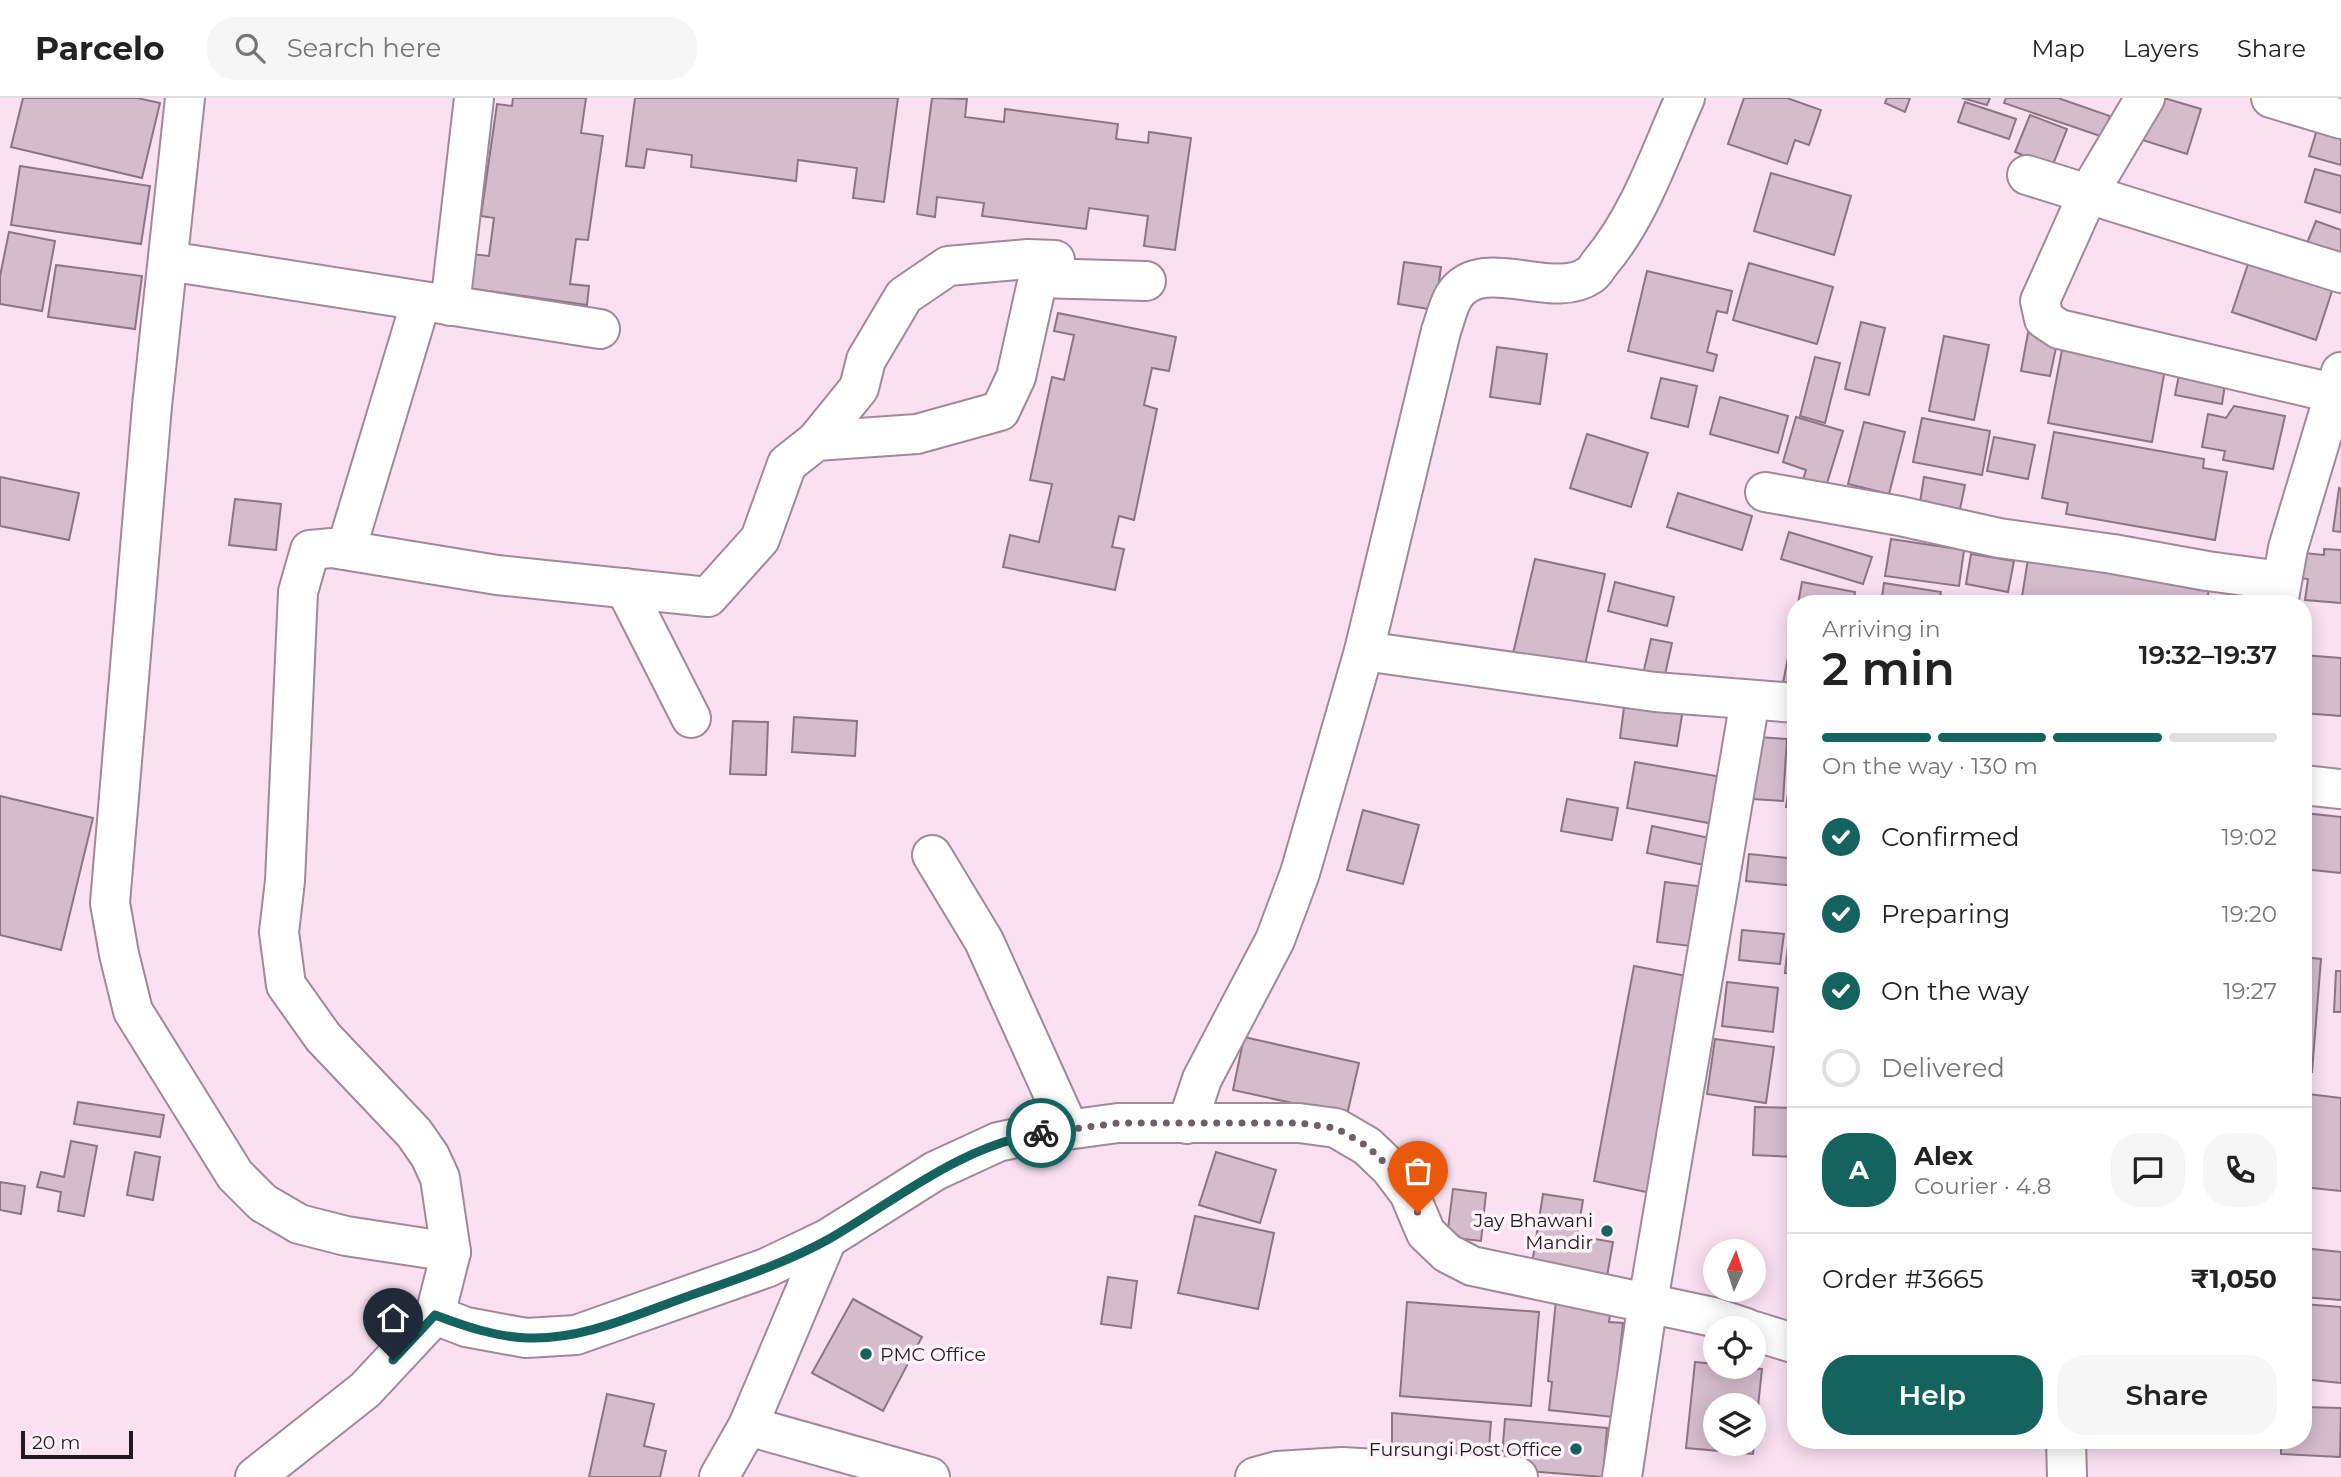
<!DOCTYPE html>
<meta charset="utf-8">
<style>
:root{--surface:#fff;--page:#f6f6f6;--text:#222;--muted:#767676;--line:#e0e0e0;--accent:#15635f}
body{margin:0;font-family:Montserrat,sans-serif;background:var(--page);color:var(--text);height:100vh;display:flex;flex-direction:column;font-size:26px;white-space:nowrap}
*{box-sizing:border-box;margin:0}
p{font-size:23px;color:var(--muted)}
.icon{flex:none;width:38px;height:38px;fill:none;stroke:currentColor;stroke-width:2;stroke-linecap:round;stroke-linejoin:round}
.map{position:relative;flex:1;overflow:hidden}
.sheet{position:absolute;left:1787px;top:497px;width:525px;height:854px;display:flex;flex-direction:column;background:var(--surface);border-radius:28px;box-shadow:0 4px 18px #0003}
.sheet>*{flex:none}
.needle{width:46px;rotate:3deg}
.tools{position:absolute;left:1703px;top:1141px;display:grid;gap:14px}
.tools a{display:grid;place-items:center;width:63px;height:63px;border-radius:50%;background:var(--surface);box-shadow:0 4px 18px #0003;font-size:35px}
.scale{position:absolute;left:21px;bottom:18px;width:112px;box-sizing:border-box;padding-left:7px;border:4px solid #22191f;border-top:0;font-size:19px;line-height:24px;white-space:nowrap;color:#22191f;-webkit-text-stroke:5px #fdf3f9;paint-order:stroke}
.pin{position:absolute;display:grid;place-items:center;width:60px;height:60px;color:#fff;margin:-72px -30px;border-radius:50% 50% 50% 0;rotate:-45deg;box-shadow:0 0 7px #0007}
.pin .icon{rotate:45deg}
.courier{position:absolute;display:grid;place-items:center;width:70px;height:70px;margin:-35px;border:5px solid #15635f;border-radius:50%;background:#fff;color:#222;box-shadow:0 2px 9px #0007}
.summary em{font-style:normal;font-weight:600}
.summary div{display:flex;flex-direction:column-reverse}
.summary{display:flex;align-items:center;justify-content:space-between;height:119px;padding:0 35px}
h1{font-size:46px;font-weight:600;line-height:52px}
.bar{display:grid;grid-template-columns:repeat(4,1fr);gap:10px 7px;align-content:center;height:84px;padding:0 35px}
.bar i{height:9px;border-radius:5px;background:var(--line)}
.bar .on{background:var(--accent)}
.bar p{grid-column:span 4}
.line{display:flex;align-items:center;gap:18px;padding:0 35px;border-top:2px solid var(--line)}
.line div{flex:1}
.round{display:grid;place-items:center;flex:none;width:74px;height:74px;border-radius:28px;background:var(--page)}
ol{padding:0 35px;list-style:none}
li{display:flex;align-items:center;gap:21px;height:77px}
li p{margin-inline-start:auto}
li .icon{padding:7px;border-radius:50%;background:var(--accent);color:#fff;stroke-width:4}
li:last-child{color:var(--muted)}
li i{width:38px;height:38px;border:4px solid var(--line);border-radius:50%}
.primary-button{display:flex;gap:14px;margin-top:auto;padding:14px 35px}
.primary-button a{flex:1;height:80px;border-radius:28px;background:var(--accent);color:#fff;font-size:28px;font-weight:600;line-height:80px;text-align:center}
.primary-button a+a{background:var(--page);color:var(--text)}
header{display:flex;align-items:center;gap:42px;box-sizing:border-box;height:98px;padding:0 35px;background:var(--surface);border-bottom:2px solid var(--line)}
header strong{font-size:33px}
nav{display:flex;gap:38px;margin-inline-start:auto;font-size:24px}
.search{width:490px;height:63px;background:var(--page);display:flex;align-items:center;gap:18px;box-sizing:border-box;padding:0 24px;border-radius:28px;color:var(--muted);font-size:26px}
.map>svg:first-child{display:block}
.building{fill:#d5bccc;stroke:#8b7584;stroke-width:2;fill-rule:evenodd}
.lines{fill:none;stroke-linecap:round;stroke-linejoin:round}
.minor-casing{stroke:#a08998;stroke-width:42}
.tertiary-casing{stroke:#a08998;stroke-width:42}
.minor{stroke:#fff;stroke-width:38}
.tertiary{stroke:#fff;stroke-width:38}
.done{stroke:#6e5f68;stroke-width:7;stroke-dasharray:0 12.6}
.route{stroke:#15635f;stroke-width:9}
.poi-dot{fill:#15635f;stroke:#fdf3f9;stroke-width:2.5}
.labels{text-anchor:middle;stroke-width:7;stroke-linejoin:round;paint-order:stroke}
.poi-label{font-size:19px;fill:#22191f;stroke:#fdf3f9;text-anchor:end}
</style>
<header>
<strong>Parcelo</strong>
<div class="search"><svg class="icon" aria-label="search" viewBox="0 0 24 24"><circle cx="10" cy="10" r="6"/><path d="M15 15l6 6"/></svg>Search here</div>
<nav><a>Map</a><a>Layers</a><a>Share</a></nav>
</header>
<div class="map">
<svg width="2341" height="1379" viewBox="0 0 2341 1379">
<rect width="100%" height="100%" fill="#fae0f1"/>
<g class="building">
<polygon points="23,0 137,0 160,5 142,80 11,49"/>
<polygon points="513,0 586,0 581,35 603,38 588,142 576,141 570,186 589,188 587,207 467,190 472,156 489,158 494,120 481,118 497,6 512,8"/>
<polygon points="635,0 898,0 884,104 853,100 857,70 798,62 796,83 691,69 692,57 647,51 644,70 626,68"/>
<polygon points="932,0 967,1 965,19 1004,24 1005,11 1118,26 1116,41 1148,45 1149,34 1191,40 1175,152 1144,148 1148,118 1089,110 1086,131 982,118 984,105 937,99 935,119 917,116"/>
<polygon points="1744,0 1787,0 1821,12 1809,47 1795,42 1787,66 1728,46"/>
<polygon points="1887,0 1910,0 1905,14 1885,5"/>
<polygon points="1962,0 1990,0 1987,7"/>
<polygon points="2006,0 2058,0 2110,18 2103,39 2004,5"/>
<polygon points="2164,0 2201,11 2187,56 2139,41"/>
<polygon points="1965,4 2016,21 2009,41 1958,24"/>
<polygon points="2030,17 2067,31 2052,69 2015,54"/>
<polygon points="2318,28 2341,35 2341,67 2309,58"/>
<polygon points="20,68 150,88 141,146 11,127"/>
<polygon points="2315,71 2341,78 2341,115 2305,104"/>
<polygon points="1771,75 1851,98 1834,157 1754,133"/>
<polygon points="2316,123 2341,132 2341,156 2307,145"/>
<polygon points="9,134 55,143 42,213 0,206 0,178"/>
<polygon points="2249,163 2333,190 2316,242 2232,214"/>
<polygon points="1404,164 1441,169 1435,212 1398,206"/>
<polygon points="1749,165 1833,189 1817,246 1733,222"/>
<polygon points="56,167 142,178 135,231 48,219"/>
<polygon points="1647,173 1732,193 1727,215 1717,213 1707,254 1717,257 1713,273 1628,253"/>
<polygon points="1058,215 1176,239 1169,273 1152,270 1144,307 1157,311 1134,422 1119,418 1112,449 1124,451 1115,492 1003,469 1010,437 1039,444 1052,386 1030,382 1052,279 1064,282 1074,237 1054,233"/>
<polygon points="1861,224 1885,230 1869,297 1845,291"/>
<polygon points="2028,235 2058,240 2050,278 2021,273"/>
<polygon points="1944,238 1989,247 1974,322 1929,313"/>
<polygon points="1497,249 1547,256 1540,306 1490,299"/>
<polygon points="2062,252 2165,271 2152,344 2048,325"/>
<polygon points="1815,259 1840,265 1825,325 1800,318"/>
<polygon points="2180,272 2226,280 2222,306 2175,297"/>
<polygon points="1661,280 1697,288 1688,329 1651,320"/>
<polygon points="1720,299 1788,318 1778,355 1710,336"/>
<polygon points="2234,308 2285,318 2273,371 2223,362 2225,353 2202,349 2208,316 2226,320"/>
<polygon points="1796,319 1843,333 1824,395 1801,388 1806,372 1783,364"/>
<polygon points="1922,320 1990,333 1982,377 1913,364"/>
<polygon points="1864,324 1905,334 1889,396 1848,386"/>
<polygon points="2054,334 2204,361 2203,370 2227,374 2215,442 2066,416 2068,405 2042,400"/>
<polygon points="1587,336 1648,355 1631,409 1570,390"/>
<polygon points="1994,339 2035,347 2028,381 1987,373"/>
<polygon points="0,379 79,395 69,442 0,428"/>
<polygon points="1924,379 1965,387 1960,411 1920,404"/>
<polygon points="2339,390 2341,391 2341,434 2333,433"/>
<polygon points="1678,395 1752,418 1742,452 1667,429"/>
<polygon points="235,401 281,406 276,452 229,447"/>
<polygon points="1789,434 1872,459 1863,486 1781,461"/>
<polygon points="1891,441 1964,452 1959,488 1885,478"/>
<polygon points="2324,451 2341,452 2341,505 2305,502 2308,481 2300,480 2304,455 2324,457"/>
<polygon points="1971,456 2014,463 2008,494 1966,486"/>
<polygon points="1535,461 1605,476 1583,576 1512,560"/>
<polygon points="2028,461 2209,491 2206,506 2021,505"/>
<polygon points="1615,484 1674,499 1667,528 1608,513"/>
<polygon points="1802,484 1855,494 1853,506 1798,506"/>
<polygon points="1884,485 1941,494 1939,506 1881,506"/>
<polygon points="1952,500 1983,506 1951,506"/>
<polygon points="2216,501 2247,503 2247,506 2215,506"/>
<polygon points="1796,518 1796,587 1783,585"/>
<polygon points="1651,541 1672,545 1663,586 1642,581"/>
<polygon points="2303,557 2341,560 2341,618 2303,615"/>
<polygon points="1625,602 1683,611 1677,648 1620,640"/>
<polygon points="794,619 857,623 855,658 792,654"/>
<polygon points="733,623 768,624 766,677 730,676"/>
<polygon points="1758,639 1787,641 1783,703 1753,701"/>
<polygon points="1796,646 1796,711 1786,709"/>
<polygon points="1635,664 1722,679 1714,726 1627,710"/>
<polygon points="0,698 93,720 61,852 0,837"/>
<polygon points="2303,699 2307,699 2305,715 2341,719 2341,775 2303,771"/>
<polygon points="1567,701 1618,710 1612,742 1561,733"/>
<polygon points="1363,712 1419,727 1403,786 1347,772"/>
<polygon points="1652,728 1714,741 1709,768 1647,755"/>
<polygon points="1749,756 1796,761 1796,788 1746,783"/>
<polygon points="1665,784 1698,788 1690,848 1657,844"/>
<polygon points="1792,811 1796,812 1796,876 1785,875"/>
<polygon points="1742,832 1784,836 1780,866 1739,862"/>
<polygon points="2303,859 2321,861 2312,974 2303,973"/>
<polygon points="1634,868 1692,879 1651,1095 1594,1083"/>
<polygon points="2336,873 2341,873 2341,914 2334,914"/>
<polygon points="1727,884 1778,890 1773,934 1722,928"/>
<polygon points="1244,939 1359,965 1347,1017 1233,992"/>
<polygon points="1715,941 1774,949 1766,1005 1707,996"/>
<polygon points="2308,996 2341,1000 2341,1093 2303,1089 2303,1047"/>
<polygon points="78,1004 164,1017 160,1039 74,1026"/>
<polygon points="1755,1009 1796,1010 1796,1059 1753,1057"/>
<polygon points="71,1043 97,1048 84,1118 58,1113 61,1094 37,1089 41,1074 64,1079"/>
<polygon points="135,1054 160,1059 153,1102 127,1097"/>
<polygon points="1216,1054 1276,1072 1260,1125 1199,1107"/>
<polygon points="0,1084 25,1088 21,1116 0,1112"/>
<polygon points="1453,1091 1486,1095 1481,1143 1447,1139"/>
<polygon points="1543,1096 1583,1102 1577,1138 1613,1144 1607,1178 1532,1166"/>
<polygon points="1195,1118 1274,1135 1258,1211 1178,1195"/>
<polygon points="2303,1150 2341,1154 2341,1202 2303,1199"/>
<polygon points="1108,1179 1137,1183 1131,1230 1101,1226"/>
<polygon points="853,1201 922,1239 883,1313 812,1275"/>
<polygon points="1556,1202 1611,1208 1609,1224 1623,1225 1613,1319 1549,1312 1552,1284 1548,1283"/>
<polygon points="1407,1204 1539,1214 1531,1308 1400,1298"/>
<polygon points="2303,1206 2341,1209 2341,1285 2303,1281"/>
<path d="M1695 1264 1715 1266V1269L1762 1271 1753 1356 1686 1350ZM1715 1307H1754V1346H1715Z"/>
<polygon points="607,1296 654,1306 644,1348 666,1353 660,1379 589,1379"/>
<polygon points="2303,1309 2341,1310 2340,1359 2281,1356 2281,1342 2303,1342"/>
<polygon points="1392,1315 1491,1324 1488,1362 1392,1359"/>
<polygon points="1505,1321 1607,1330 1603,1379 1501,1371"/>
</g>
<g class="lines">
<defs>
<g id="minor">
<polyline points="185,0 152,308 110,805 119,856 133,913 235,1077 263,1105 299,1126 346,1138 451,1154"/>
<polyline points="2145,0 2088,96 2040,203 2044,221 2059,231 2333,295"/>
<polyline points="2271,0 2341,21"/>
<polyline points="2027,77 2341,175"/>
<polyline points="168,163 600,231"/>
<polyline points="450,208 474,0"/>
<polyline points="816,343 859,290 866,262 904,198 948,168 1028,161 1055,162 1045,172"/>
<polyline points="1765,394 1900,418 1999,440 2113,456 2207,473 2282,483"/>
<polyline points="346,452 421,203"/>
<polyline points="625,490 691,620"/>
<polyline points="2278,506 2288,450 2341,274"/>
<polyline points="1364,553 1655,594 1796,605"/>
<polyline points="2303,687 2341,691"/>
<polyline points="932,757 984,843 1069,1031"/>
<path d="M1187 1026 1202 981 1275 842 1300 775 1364 553 1441 233C1445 222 1448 208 1454 198 1482 155 1552 204 1590 177 1594 175 1597 169 1600 165 1640 118 1660 55 1685 0"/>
<polyline points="1648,1204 1750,602"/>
<polyline points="435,1217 451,1154 440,1080 430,1058 414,1035 323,939 286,887 279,834 285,783 298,494 310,452 332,450 497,477 708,499 760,441 787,366 816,343 917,336 1000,313 1016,279 1038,180 1146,183"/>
<polyline points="748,1328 930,1379"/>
<polyline points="719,1379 748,1328 827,1141"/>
<polyline points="1255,1379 1277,1373 1342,1369 1518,1379"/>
</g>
<g id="tertiary">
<polyline points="1754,1233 1796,1246"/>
<polyline points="2066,1342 2067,1379"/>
<polyline points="255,1379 365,1292 435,1217 466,1229 526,1240 576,1237 766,1170 827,1141 935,1073 998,1044 1030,1037 1118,1025 1299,1025 1336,1030 1367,1048 1390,1070 1409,1095 1426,1135 1447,1155 1472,1168 1713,1219 1746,1230"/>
<polyline points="1622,1379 1648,1204"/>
</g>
</defs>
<use href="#minor" class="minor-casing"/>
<use href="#tertiary" class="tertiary-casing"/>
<use href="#minor" class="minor"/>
<use href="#tertiary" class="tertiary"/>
</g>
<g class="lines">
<polyline class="done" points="1041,1035 1118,1025 1299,1025 1336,1030 1367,1048 1390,1070 1409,1095 1418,1115"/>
<path class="route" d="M393 1262 435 1217C464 1228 496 1239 528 1240 583 1242 635 1217 686 1199 734 1182 784 1166 829 1141 898 1101 960 1048 1041 1035"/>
</g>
<g class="poi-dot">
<circle cx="1607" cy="1133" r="7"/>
<circle cx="866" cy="1256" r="7"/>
<circle cx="1576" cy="1351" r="7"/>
</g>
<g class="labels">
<g class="poi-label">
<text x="1593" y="1129">Jay Bhawani<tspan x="1593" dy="22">Mandir</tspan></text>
<text x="880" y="1263" text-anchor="start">PMC Office</text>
<text x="1562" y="1358">Fursungi Post Office</text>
</g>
</g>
</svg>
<div class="tools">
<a><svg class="needle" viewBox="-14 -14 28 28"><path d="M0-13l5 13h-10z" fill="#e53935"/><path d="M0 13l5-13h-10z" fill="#767676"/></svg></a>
<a><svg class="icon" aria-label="locate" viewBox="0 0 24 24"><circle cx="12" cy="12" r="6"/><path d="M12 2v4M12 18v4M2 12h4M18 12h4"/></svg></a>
<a><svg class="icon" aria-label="layers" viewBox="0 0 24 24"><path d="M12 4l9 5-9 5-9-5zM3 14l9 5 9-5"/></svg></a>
</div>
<div class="scale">20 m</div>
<div class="pin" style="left:1418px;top:1115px;background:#ea580c"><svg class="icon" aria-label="bag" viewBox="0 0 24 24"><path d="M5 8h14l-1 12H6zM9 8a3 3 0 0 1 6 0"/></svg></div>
<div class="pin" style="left:393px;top:1262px;background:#1f2937"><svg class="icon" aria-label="home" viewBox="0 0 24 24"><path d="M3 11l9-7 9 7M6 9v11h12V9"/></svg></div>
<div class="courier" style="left:1041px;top:1035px"><svg class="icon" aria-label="bike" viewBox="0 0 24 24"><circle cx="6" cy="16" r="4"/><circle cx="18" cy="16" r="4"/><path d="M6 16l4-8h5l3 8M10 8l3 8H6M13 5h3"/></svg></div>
<section class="sheet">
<div class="summary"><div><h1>2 min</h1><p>Arriving in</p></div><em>19:32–19:37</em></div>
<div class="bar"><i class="on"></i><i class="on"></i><i class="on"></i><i></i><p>On the way · 130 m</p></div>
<ol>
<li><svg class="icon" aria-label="check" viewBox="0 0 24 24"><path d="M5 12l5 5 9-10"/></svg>Confirmed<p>19:02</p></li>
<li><svg class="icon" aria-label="check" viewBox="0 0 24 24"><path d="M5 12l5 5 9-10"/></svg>Preparing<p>19:20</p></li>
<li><svg class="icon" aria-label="check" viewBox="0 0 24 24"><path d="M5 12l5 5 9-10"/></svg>On the way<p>19:27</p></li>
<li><i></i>Delivered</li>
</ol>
<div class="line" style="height:126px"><b class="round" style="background:var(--accent);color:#fff">A</b><div><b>Alex</b><p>Courier · 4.8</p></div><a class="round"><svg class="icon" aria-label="chat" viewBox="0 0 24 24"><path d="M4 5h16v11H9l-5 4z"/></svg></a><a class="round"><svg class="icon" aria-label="phone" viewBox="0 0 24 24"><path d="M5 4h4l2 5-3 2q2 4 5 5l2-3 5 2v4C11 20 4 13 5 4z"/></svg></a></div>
<div class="line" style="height:91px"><div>Order #3665</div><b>₹1,050</b></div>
<div class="primary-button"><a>Help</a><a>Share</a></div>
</section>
</div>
